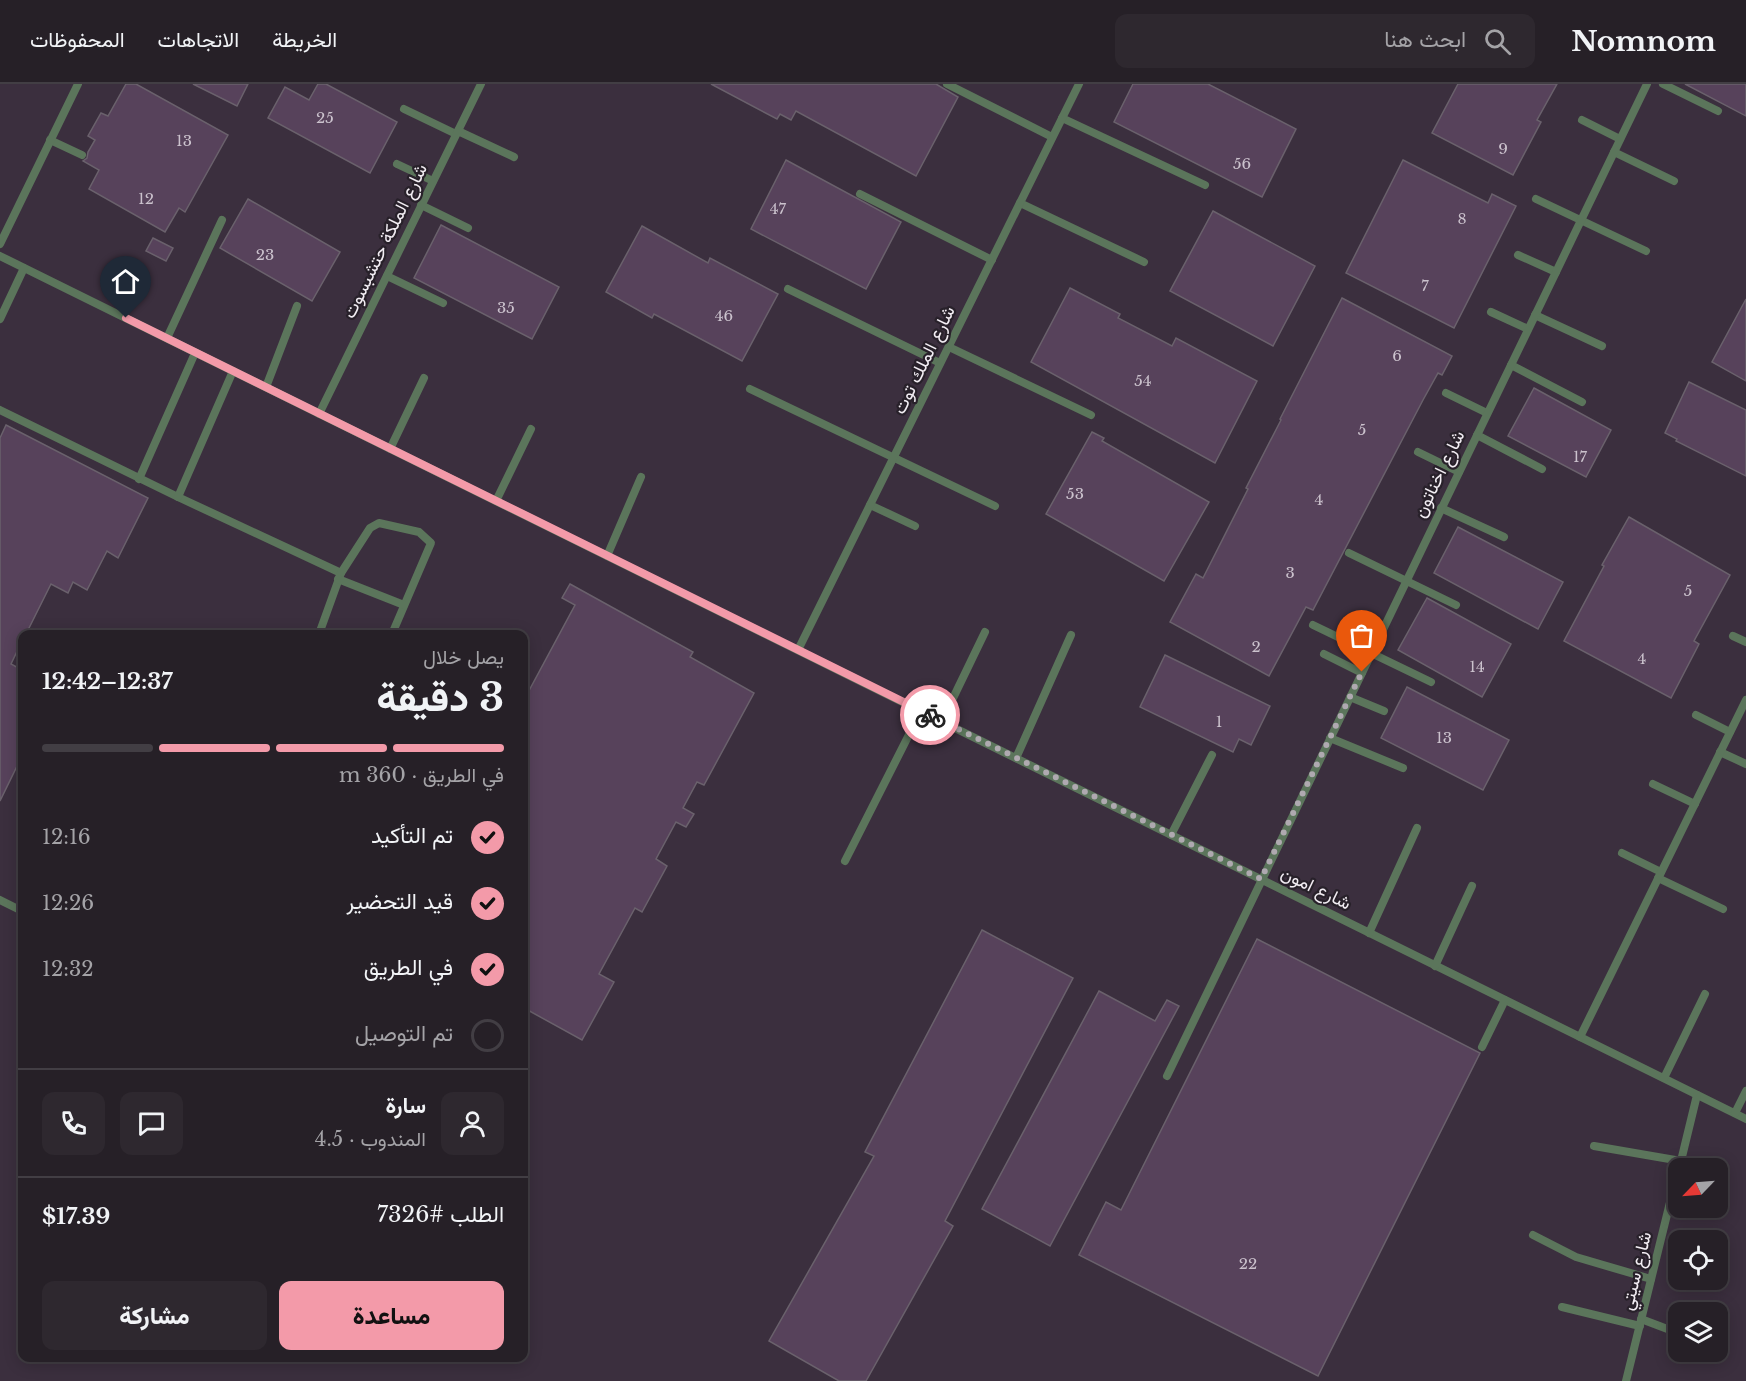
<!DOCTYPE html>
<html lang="ar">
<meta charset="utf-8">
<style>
:root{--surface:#262027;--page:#2e282f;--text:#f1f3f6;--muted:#a4a3a7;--line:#423e44;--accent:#f39aa9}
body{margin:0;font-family:"Libre Baskerville",Vazirmatn,serif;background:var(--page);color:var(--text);direction:rtl;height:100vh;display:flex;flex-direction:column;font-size:22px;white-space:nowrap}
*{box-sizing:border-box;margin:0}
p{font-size:20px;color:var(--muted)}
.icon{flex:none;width:33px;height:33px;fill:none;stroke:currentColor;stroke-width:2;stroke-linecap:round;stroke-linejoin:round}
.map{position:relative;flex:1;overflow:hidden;direction:ltr}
.drawer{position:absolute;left:18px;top:546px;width:510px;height:732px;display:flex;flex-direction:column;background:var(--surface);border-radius:12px;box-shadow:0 3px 15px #0003,0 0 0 2px var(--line);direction:rtl}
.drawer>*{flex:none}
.needle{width:39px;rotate:245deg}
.fabs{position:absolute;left:1668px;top:1074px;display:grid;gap:12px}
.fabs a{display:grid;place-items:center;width:60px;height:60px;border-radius:12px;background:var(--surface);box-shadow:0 3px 15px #0003,0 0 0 2px var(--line);font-size:30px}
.pin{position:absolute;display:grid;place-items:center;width:51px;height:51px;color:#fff;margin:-62px -26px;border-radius:50% 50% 50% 0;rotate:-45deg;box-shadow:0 0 6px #0007}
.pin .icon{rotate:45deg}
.courier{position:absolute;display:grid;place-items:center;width:60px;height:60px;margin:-30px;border:4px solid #f39aa9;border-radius:50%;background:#fff;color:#222;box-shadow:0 2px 8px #0007}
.headline em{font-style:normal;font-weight:800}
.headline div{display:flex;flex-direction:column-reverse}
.headline{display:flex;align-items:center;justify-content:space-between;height:102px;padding:0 24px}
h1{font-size:39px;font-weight:800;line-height:45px}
.bar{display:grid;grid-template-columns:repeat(4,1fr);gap:9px 6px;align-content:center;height:72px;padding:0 24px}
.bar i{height:8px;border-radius:4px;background:var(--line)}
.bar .active{background:var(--accent)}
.bar p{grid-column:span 4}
.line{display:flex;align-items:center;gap:15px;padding:0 24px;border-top:2px solid var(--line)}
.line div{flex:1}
.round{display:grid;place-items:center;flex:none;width:63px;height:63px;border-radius:12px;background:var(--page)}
ol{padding:0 24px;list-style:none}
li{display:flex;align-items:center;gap:18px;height:66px}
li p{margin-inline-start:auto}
li .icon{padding:6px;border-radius:50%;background:var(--accent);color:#111;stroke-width:4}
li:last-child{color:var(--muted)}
li i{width:33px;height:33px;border:3px solid var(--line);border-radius:50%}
.cta{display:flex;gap:12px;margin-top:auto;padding:12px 24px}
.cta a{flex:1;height:69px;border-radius:12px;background:var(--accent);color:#111;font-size:24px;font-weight:800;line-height:69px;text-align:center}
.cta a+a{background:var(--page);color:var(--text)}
header{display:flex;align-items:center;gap:36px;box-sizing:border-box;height:84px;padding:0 30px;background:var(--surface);border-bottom:2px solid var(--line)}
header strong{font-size:28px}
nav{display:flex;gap:33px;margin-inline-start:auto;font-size:21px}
.search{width:420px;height:54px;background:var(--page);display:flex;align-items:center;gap:15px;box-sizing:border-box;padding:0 21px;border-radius:12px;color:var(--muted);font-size:22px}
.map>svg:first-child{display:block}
.built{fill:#3b2f3e;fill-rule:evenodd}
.building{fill:#57425b;stroke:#6a616c;stroke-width:1.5}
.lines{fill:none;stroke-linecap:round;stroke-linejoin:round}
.lane{stroke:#5b755b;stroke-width:8}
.done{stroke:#afa9b0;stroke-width:6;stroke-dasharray:0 10.8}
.route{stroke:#f39aa9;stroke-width:8}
.labels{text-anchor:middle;stroke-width:4.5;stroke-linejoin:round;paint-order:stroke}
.number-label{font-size:15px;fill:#cbc2cd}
.street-label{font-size:18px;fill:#f2edf3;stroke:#28212a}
</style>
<header>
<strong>Nomnom</strong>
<div class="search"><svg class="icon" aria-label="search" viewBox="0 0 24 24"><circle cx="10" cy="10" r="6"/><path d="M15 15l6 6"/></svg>ابحث هنا</div>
<nav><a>الخريطة</a><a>الاتجاهات</a><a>المحفوظات</a></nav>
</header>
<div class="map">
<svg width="1746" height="1297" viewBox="0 0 1746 1297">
<rect width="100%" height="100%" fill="#322b34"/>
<path class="built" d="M0 0H1746V1297H0ZM22 550H524V1274H22ZM1678 1084H1718V1124H1678ZM1678 1156H1718V1196H1678ZM1678 1228H1718V1268H1678Z"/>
<g class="building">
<polygon points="126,0 136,0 228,51 185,128 179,124 165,148 89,105 99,86 83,77 87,74 88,68 95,56 88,52 101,29 108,32"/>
<polygon points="193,0 248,0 237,22"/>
<polygon points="318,0 326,0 397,38 370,89 268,34 285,3 309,16"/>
<polygon points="711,0 936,0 958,13 916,92 796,27 791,36 780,30 777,35"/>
<polygon points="1133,0 1208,0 1296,45 1262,113 1114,38"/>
<polygon points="1458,0 1557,0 1537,36 1541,38 1513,91 1432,49"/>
<polygon points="1685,0 1746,0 1746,32"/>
<polygon points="786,76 901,138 866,205 751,145"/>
<polygon points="1403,76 1488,119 1492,110 1516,122 1454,244 1346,189"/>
<polygon points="248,115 340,168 312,217 220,164"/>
<polygon points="1213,127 1315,182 1273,262 1170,207"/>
<polygon points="441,141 559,203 532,255 414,194"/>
<polygon points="642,142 708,179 710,174 778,210 742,277 654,230 652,234 606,208"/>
<polygon points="153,154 173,164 166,177 146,167"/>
<polygon points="1070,204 1120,230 1118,234 1172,262 1176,254 1257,297 1215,379 1031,278"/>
<polygon points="1342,214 1452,272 1442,291 1438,289 1423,316 1313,526 1306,523 1269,592 1170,538 1196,490 1203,494 1248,405 1246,404 1281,336 1280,335"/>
<polygon points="1746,215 1746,297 1712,278"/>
<polygon points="1689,298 1746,326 1746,392 1676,357 1677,355 1665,349"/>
<polygon points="1534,304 1611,346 1586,393 1508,352"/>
<polygon points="6,341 148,414 118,474 107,467 87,506 73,498 68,509 51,500 26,550 22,550 22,557 11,580 22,586 22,672 0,717 0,354"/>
<polygon points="1092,348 1104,354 1102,357 1209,418 1164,497 1046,430"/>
<polygon points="1629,433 1730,491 1694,557 1699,560 1671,614 1564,557 1604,482 1602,481"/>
<polygon points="1458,443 1563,498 1538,545 1434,489"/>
<polygon points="570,500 693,568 690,573 754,609 704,701 697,698 683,724 694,730 686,743 676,738 656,775 667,782 642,828 635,824 599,890 614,898 582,956 524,924 524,616 575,521 562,514"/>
<polygon points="1427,514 1511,560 1482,613 1398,566"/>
<polygon points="1165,571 1270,622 1251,661 1239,655 1233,668 1140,623"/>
<polygon points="1407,603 1509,656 1483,706 1381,654"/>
<polygon points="982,846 1073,894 945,1137 953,1142 866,1297 839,1297 769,1257 874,1072 865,1068"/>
<polygon points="1257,855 1480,969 1318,1292 1079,1171 1106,1118 1121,1126"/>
<polygon points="1099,907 1155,937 1167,916 1179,922 1050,1162 982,1125"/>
</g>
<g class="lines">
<g class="lane">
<polyline points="947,0 1052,53"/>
<polyline points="1663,0 1718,27"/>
<polyline points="404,25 456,50"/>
<polyline points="1062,34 1205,101"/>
<polyline points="1582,36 1620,55"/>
<polyline points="458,47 514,73"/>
<polyline points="50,56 82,71"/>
<polyline points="1614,68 1674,97"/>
<polyline points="397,80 433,97"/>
<polyline points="860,110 992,176"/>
<polyline points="1536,115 1646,167"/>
<polyline points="1020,119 1144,178"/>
<polyline points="421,121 468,144"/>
<polyline points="0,160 78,0"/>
<polyline points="1518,171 1556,188"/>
<polyline points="0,172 1746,1035"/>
<polyline points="387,192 443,219"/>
<polyline points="788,205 940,279"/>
<polyline points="1491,228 1528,245"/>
<polyline points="1535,231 1602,262"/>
<polyline points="0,235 24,184"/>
<polyline points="167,254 222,136"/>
<polyline points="949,263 1091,331"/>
<polyline points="1511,281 1582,318"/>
<polyline points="266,303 297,222"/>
<polyline points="750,305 995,422"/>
<polyline points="1446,309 1487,329"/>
<polyline points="0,326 178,413 341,489 319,550"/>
<polyline points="319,330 481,0"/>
<polyline points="1477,351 1542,385"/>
<polyline points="390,365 424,294"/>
<polyline points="1418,368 1459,388"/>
<polyline points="139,395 195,269"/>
<polyline points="178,413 233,287"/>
<polyline points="496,417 531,345"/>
<polyline points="870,421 915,442"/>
<polyline points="1441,424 1504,453"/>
<polyline points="1349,469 1456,521"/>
<polyline points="607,472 641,393"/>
<polyline points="341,489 370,444 379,439 419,448 431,459 392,550"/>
<polyline points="338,495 404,521"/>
<polyline points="1313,541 1431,598"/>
<polyline points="1733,552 1746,558"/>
<polyline points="798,566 1079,0"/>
<polyline points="1324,570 1362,589"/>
<polyline points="1350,613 1384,627"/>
<polyline points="1696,631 1730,648"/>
<polyline points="942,637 985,548"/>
<polyline points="1330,654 1403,684"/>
<polyline points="1720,668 1746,680"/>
<polyline points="1016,674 1071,551"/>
<polyline points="1653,700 1695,720"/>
<polyline points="1171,751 1212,671"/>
<polyline points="1622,769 1661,788"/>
<polyline points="845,777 921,627"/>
<polyline points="1658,794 1723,825"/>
<polyline points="0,816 22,827"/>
<polyline points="1369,849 1417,744"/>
<polyline points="1435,882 1472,802"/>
<polyline points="1580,953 1746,616"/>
<polyline points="1482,963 1505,916"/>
<polyline points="1167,992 1647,0"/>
<polyline points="1664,994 1705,910"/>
<polyline points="1735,1029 1746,1007"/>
<polyline points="1594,1062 1681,1077"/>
<polyline points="1680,1081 1697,1011"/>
<polyline points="1533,1151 1576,1173 1651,1195"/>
<polyline points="1562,1223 1640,1242"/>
<polyline points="1641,1235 1678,1249"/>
<polyline points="1626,1297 1678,1086"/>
</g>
</g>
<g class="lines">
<polyline class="done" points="930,631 1261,795 1362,588"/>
<polyline class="route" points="126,234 930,631"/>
</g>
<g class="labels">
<g class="number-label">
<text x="325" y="39">25</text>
<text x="184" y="62">13</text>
<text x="1503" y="70">9</text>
<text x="1242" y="85">56</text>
<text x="146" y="120">12</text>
<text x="778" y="130">47</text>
<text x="1462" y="140">8</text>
<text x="265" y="176">23</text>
<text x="1425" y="207">7</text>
<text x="506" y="229">35</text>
<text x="724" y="237">46</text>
<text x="1397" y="277">6</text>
<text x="1143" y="302">54</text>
<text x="1362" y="351">5</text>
<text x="1580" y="378">17</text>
<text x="1075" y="415">53</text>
<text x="1319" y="421">4</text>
<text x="1290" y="494">3</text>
<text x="1688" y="512">5</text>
<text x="1256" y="568">2</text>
<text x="1642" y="580">4</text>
<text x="1477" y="588">14</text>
<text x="1219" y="643">1</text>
<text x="1444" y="659">13</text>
<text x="1248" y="1185">22</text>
</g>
<g class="street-label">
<text transform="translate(385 157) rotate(-64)" y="6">شارع الملكة حتشبسوت</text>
<text transform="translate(924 276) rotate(-64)" y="6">شارع الملك توت</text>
<text transform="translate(1439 390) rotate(-64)" y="6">شارع اخناتون</text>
<text transform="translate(1316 804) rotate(26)" y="6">شارع امون</text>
<text transform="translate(1636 1187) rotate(-76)" y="6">شارع سيتي</text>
</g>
</g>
</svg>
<div class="fabs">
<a><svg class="needle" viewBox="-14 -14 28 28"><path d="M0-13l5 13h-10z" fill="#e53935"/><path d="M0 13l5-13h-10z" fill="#a4a3a7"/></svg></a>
<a><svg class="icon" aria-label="locate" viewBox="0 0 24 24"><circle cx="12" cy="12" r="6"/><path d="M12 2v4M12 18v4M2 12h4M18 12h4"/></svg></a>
<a><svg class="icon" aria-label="layers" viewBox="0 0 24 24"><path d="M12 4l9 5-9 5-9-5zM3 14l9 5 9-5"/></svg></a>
</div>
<div class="pin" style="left:1362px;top:588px;background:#ea580c"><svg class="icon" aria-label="bag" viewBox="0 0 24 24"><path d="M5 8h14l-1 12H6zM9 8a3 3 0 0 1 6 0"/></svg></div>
<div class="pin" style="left:126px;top:234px;background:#1f2937"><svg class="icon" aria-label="home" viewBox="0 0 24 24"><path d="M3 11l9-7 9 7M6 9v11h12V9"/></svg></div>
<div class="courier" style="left:930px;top:631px"><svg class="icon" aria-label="bike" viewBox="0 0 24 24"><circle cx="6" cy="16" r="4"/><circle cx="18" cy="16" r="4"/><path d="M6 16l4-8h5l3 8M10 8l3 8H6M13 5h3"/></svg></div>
<section class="drawer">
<div class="headline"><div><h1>3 دقيقة</h1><p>يصل خلال</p></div><em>12:37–12:42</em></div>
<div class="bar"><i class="active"></i><i class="active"></i><i class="active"></i><i></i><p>في الطريق · 360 m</p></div>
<ol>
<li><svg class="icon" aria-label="check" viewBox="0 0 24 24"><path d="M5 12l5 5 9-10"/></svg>تم التأكيد<p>12:16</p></li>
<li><svg class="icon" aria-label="check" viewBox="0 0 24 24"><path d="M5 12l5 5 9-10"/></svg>قيد التحضير<p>12:26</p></li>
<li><svg class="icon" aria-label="check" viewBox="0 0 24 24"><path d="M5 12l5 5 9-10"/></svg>في الطريق<p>12:32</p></li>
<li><i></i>تم التوصيل</li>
</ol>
<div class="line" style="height:108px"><a class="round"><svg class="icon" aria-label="person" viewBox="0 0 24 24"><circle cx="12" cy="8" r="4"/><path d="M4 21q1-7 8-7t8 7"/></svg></a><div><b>سارة</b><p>المندوب · 4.5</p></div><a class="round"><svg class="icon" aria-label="chat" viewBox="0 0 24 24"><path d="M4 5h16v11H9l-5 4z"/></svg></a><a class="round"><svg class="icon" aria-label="phone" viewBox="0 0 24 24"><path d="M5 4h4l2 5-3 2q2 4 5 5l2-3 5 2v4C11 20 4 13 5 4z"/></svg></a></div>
<div class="line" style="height:78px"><div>الطلب #7326</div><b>$17.39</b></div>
<div class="cta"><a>مساعدة</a><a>مشاركة</a></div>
</section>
</div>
